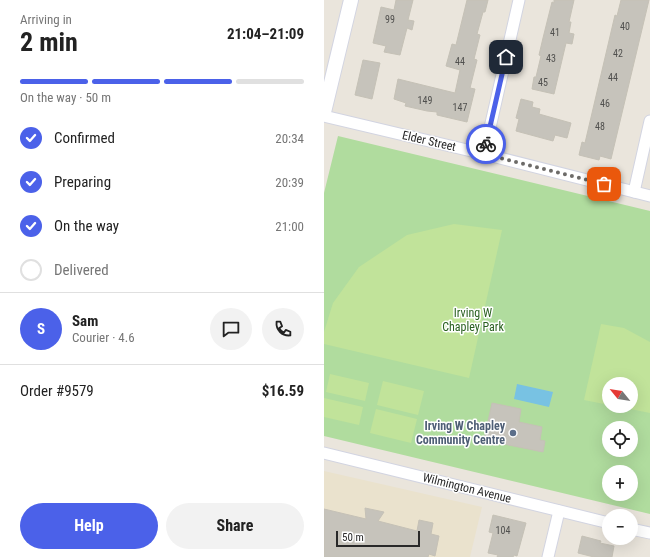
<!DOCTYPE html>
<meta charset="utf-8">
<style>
:root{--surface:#fff;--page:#f2f2f2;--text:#222;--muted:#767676;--line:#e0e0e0;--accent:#4b61e9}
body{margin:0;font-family:"Roboto Condensed",sans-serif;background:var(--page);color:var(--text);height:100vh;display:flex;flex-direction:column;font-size:15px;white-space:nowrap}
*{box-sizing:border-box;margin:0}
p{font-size:13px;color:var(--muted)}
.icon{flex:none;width:22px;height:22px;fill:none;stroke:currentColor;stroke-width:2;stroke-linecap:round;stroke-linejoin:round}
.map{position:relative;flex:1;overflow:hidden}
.drawer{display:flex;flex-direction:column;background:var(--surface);width:324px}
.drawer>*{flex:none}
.needle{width:26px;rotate:300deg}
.fabs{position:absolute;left:278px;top:377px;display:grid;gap:8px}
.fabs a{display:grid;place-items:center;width:36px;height:36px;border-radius:50%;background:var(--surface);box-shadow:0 4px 16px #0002;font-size:20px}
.scale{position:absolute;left:12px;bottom:10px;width:84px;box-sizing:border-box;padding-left:4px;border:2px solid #292929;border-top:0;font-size:11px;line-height:14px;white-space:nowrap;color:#292929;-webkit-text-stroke:3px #fff;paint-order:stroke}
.pin{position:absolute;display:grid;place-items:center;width:34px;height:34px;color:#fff;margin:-17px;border-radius:8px;box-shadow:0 2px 6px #0006}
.courier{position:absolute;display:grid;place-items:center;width:40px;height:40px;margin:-20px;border:3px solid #4b61e9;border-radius:50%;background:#fff;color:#222;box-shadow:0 1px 5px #0007}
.overview em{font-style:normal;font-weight:700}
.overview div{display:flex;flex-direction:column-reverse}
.overview{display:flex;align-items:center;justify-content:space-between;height:68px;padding:0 20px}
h1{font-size:26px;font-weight:700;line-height:30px}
.bar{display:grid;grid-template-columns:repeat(4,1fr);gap:6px 4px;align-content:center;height:48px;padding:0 20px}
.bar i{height:5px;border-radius:3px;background:var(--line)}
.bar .active{background:var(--accent)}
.bar p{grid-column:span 4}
.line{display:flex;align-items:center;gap:10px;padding:0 20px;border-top:1px solid var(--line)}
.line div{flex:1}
.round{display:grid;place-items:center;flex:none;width:42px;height:42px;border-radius:21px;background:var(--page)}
ol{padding:0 20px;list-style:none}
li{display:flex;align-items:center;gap:12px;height:44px}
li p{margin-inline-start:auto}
li .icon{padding:4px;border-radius:50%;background:var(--accent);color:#fff;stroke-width:4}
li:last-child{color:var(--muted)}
li i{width:22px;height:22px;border:2px solid var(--line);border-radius:50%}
.action{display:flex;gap:8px;margin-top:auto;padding:8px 20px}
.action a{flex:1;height:46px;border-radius:24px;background:var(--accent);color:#fff;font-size:16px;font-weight:700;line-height:46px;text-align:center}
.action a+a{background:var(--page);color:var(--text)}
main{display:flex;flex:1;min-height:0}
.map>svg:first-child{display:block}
.education{fill:#eae2cd}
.green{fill:#b0dc9e;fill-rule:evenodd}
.pitch{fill:#c1e39a}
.water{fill:#78c2e3}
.building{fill:#c6c3bb;stroke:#c5c1b6}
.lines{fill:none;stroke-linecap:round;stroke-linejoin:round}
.minor-casing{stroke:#d2d4e1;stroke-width:13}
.tertiary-casing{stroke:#d2d4e1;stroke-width:16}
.minor{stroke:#fff;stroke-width:11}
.tertiary{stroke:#fff;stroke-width:14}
.done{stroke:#6d6b68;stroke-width:4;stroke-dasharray:0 7.2}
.route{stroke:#4b61e9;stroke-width:5}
.service-dot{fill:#5c6f8a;stroke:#fff;stroke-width:1.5}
.labels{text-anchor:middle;stroke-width:3;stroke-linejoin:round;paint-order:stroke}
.number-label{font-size:10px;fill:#50504e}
.street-label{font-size:12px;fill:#292929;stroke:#fff}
.park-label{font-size:12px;fill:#2a6020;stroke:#fff}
.service-label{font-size:12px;font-weight:bold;fill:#4e5e75;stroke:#fff;text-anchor:end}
</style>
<main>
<section class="drawer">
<div class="overview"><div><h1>2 min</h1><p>Arriving in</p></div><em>21:04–21:09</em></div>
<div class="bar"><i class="active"></i><i class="active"></i><i class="active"></i><i></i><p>On the way · 50 m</p></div>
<ol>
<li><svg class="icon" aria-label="check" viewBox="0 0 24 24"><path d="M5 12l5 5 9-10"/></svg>Confirmed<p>20:34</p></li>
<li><svg class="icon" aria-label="check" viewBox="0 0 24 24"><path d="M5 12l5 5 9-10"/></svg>Preparing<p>20:39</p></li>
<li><svg class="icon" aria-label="check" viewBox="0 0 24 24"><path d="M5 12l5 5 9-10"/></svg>On the way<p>21:00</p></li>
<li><i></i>Delivered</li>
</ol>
<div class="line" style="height:72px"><b class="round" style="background:var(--accent);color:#fff">S</b><div><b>Sam</b><p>Courier · 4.6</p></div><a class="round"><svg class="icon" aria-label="chat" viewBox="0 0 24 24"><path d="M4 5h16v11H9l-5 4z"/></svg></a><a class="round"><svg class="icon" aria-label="phone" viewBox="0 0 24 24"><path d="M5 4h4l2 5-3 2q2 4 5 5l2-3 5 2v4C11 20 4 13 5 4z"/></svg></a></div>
<div class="line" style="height:52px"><div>Order #9579</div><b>$16.59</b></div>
<div class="action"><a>Help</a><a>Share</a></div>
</section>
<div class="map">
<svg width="326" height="557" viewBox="0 0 326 557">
<rect width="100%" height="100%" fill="#eae5dc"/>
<polygon class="education" points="0,471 158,507 146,557 0,557"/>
<path class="green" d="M14 136 326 211V514L0 436V193ZM285 384H307V406H285ZM285 428H307V450H285ZM285 472H307V494H285Z"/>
<g class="pitch">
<polygon points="130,224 178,230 145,378 0,344 0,332 9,303 35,267 83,235"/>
<polygon points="277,324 300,328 326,342 326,413 292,406 307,406 307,384 285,384 285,405 260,400"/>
<polygon points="6,374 45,383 41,401 2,392"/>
<polygon points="59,381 100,391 94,415 53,405"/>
<polygon points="0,398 39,407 35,425 0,417"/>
<polygon points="52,409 93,419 87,443 46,433"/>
</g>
<polygon class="water" points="193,384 229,392 225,407 190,399"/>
<g class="building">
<polygon points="72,0 89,0 84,20 90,21 88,30 83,28 76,55 60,52 62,46 49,43 57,7 70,10"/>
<polygon points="143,0 164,0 161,12 159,12 153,34 156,35 150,59 153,60 146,88 151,89 143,122 113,115 113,112 103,111 81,106 82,103 70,99 74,79 131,93 136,70 122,66 128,44 132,45"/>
<polygon points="230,0 250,0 245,22 247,22 245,33 250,34 248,44 242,43 230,94 208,89 210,77 212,77 217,56 215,55 219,38 228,2 230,3"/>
<polygon points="297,0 325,0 287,159 276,156 275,160 255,155 258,142 261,143 291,15 293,16"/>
<polygon points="39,60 56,63 48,99 31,95"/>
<polygon points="197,99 209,102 208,107 216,109 215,114 247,123 243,138 231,135 229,141 192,131 195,119 192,118"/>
<polygon points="168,403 197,409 195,422 218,427 216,440 221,441 219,452 160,440"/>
<polygon points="41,508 60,512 54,521 93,531 95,520 109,523 107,534 115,536 111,556 105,554 104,557 0,557 0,509 42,519"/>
<polygon points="169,515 202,523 193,556 190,555 189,557 173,557 174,555 164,553 169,533 165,532"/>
<polygon points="258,536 277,541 276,543 290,546 288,557 270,557 254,553"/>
</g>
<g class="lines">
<defs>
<g id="minor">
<polyline points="0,116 160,154 326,196"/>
<polyline points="160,154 195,0"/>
<polyline points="310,192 326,121"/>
<polyline points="0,453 285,523"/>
<polyline points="307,529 326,533"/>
<polyline points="224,557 235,511"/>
</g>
<polyline id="tertiary" points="0,112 27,0"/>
</defs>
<use href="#minor" class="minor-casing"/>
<use href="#tertiary" class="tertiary-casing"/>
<use href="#minor" class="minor"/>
<use href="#tertiary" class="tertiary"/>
</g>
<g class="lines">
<polyline class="done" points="162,144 160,154 280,184"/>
<polyline class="route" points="162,144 182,57"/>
</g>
<circle class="service-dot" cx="189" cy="433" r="4"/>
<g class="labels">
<g class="number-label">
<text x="66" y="23">99</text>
<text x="301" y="30">40</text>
<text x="231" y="36">41</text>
<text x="294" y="57">42</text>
<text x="227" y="62">43</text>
<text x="136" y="65">44</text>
<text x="289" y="81">44</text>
<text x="219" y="86">45</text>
<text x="101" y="104">149</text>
<text x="281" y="107">46</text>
<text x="136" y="111">147</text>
<text x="276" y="130">48</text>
<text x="179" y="534">104</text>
</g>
<g class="street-label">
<text transform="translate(105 141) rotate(13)" y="4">Elder Street</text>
<text transform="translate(143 488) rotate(14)" y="4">Wilmington Avenue</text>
</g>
<g class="park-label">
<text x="149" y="317">Irving W<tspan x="149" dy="14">Chapley Park</tspan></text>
</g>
<g class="service-label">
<text x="181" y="430">Irving W Chapley<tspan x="181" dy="14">Community Centre</tspan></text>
</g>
</g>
</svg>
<div class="fabs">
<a><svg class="needle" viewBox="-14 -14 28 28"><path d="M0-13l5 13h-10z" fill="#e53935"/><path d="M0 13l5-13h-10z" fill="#767676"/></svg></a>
<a><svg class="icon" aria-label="locate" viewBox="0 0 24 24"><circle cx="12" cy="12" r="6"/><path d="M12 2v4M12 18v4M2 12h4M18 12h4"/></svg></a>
<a>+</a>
<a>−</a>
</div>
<div class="scale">50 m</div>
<div class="pin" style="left:280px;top:184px;background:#ea580c"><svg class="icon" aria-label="bag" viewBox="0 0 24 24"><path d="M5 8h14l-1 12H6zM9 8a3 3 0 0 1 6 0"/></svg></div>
<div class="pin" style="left:182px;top:57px;background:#1f2937"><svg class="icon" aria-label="home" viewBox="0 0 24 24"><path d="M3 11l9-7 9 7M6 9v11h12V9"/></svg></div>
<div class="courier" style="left:162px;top:144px"><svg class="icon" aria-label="bike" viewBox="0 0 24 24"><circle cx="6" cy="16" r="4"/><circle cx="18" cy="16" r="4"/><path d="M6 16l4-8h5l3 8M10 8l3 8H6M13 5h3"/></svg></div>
</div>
</main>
